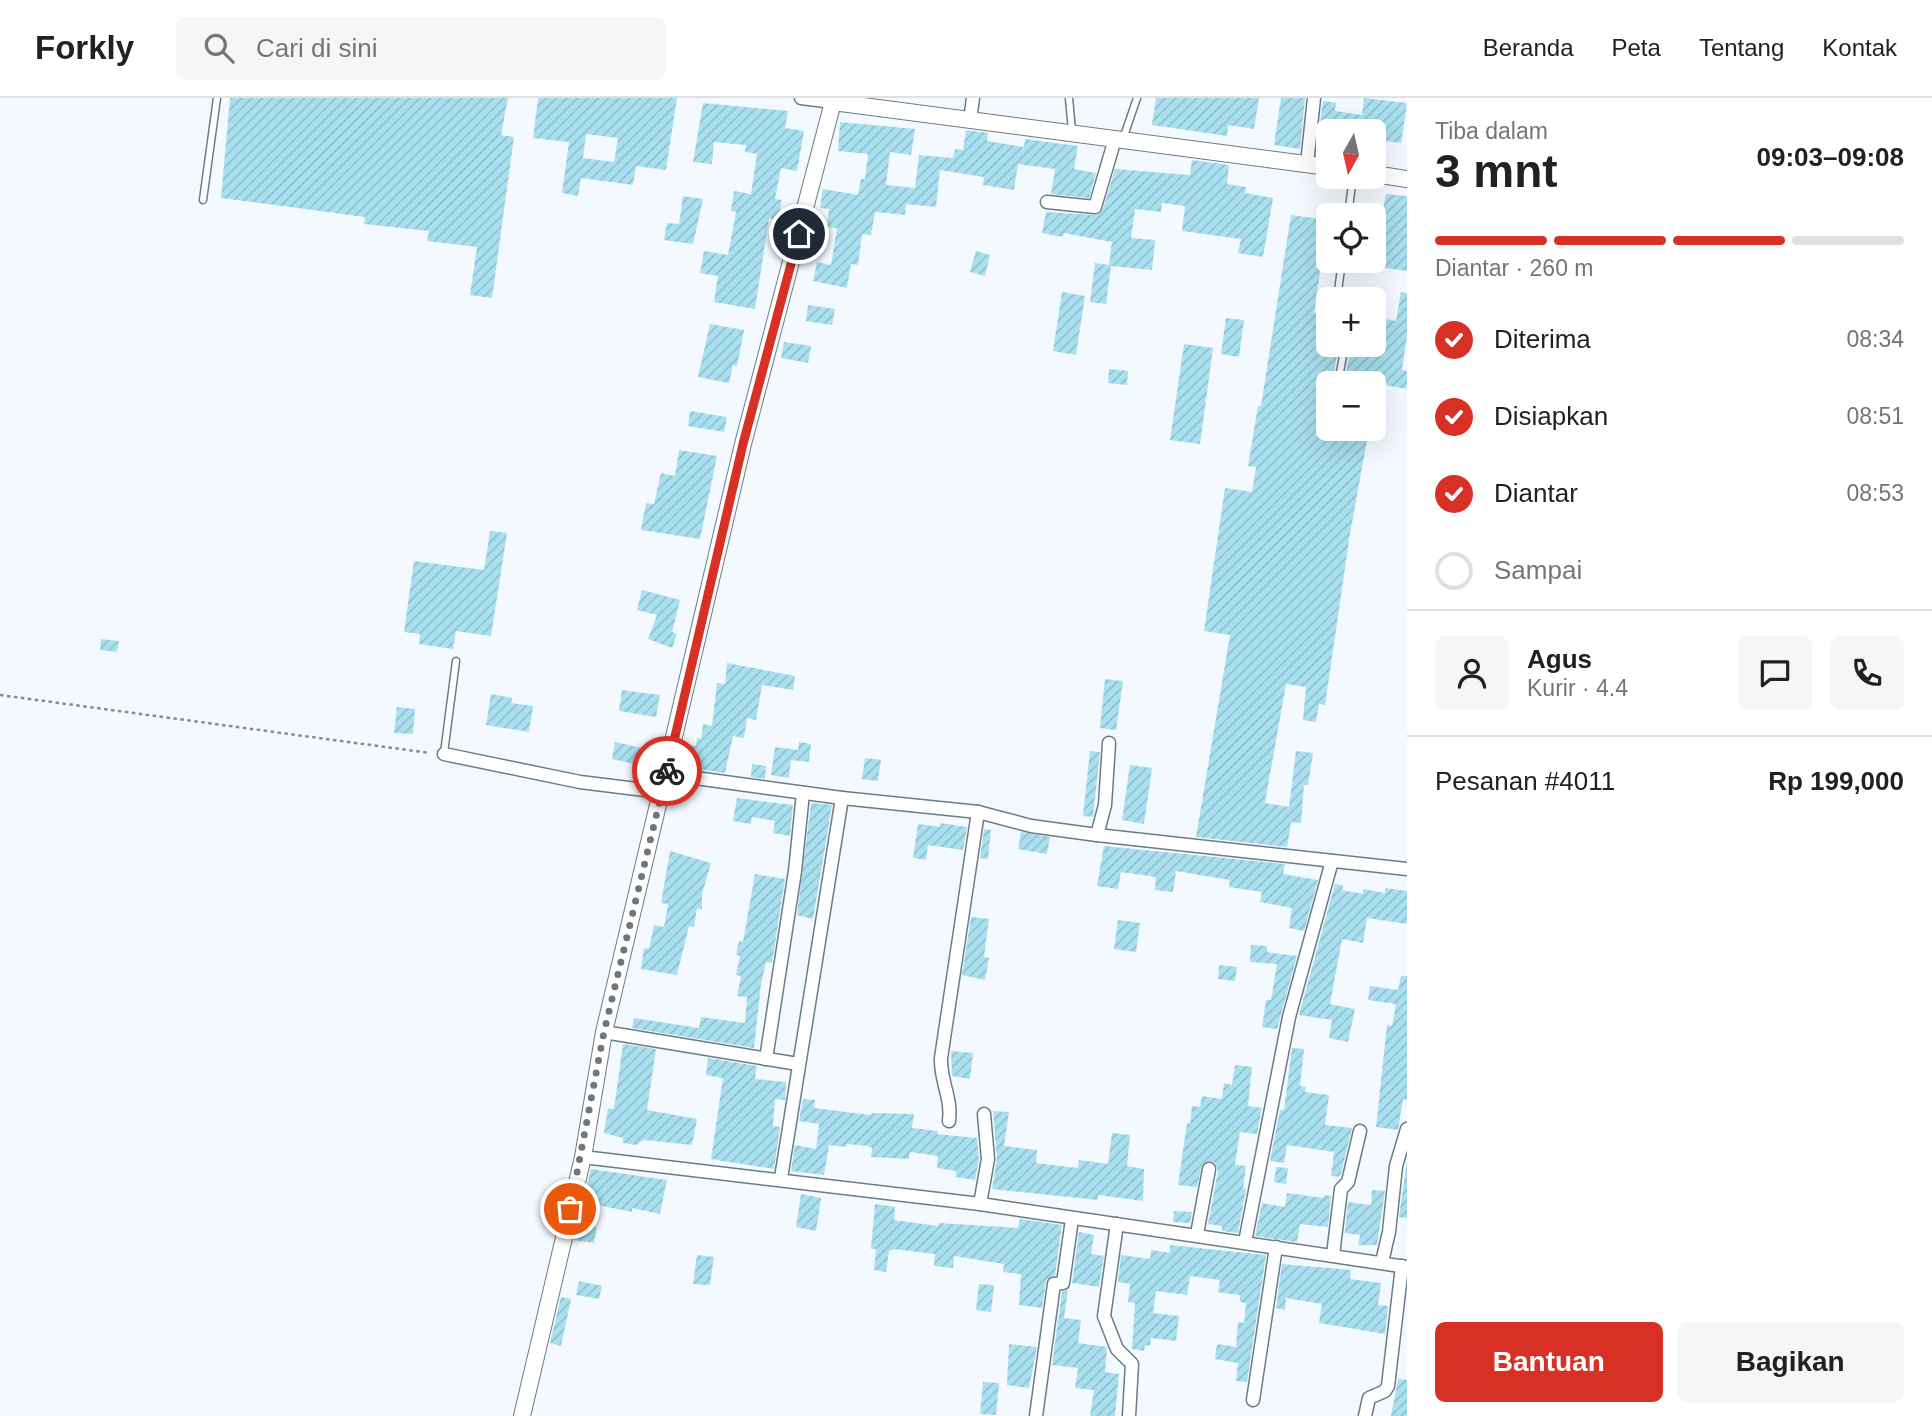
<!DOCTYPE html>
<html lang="id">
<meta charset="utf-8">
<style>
:root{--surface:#fff;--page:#f6f6f6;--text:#202124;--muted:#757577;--line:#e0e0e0;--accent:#d93025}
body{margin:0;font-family:Arial,sans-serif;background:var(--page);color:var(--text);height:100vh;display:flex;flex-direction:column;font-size:26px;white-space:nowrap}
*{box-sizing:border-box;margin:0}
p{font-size:23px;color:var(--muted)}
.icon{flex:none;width:38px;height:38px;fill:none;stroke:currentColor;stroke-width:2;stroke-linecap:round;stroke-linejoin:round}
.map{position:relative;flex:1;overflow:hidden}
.side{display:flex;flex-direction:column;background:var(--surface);width:525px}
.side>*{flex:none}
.needle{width:46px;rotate:188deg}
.fabs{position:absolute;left:1316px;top:21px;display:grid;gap:14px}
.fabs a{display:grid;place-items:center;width:70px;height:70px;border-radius:10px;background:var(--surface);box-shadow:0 7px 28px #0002;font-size:35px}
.pin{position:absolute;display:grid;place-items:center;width:60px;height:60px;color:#fff;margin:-30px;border:4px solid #fff;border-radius:50%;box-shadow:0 2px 7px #0007}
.courier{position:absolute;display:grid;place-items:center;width:70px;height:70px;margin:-35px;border:5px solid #d93025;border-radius:50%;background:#fff;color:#222;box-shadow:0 2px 9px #0007}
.head em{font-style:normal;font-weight:600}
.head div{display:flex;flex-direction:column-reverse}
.head{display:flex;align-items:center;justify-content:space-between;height:119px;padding:0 28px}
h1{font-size:46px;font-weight:600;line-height:52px}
.bar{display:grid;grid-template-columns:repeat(4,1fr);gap:10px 7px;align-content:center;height:84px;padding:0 28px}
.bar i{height:9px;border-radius:5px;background:var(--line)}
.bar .active{background:var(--accent)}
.bar p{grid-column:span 4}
.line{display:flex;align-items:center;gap:18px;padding:0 28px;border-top:2px solid var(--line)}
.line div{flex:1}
.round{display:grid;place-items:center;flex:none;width:74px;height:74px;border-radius:10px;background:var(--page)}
ol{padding:0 28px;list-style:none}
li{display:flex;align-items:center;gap:21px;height:77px}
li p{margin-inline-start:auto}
li .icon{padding:7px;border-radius:50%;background:var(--accent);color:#fff;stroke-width:4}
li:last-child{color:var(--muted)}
li i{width:38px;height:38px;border:4px solid var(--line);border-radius:50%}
.action{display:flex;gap:14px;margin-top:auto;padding:14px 28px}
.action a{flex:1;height:80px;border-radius:10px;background:var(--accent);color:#fff;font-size:28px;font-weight:600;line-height:80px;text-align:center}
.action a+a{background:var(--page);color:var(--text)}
header{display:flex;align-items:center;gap:42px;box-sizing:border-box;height:98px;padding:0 35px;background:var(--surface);border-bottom:2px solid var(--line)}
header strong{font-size:33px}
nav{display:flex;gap:38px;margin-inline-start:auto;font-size:24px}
.search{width:490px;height:63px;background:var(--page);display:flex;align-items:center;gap:18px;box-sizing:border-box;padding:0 24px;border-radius:10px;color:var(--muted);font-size:26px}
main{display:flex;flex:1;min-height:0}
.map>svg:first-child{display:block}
.building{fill:url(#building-hatch);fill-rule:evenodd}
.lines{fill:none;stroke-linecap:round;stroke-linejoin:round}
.service-casing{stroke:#6c7b84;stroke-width:9}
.minor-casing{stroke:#6c7b84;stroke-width:15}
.tertiary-casing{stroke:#6c7b84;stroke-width:18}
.path{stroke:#858b8f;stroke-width:2.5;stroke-dasharray:3.5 3.5;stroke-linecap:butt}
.service{stroke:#fff;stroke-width:6}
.minor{stroke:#fff;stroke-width:12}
.tertiary{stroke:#fff;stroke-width:16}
.done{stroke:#70767a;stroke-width:7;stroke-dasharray:0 12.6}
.route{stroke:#d93025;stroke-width:9}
</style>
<header>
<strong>Forkly</strong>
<div class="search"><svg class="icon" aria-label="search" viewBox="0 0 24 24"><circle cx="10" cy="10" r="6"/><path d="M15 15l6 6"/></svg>Cari di sini</div>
<nav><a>Beranda</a><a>Peta</a><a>Tentang</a><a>Kontak</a></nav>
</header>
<main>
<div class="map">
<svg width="1407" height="1318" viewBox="0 0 1407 1318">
<defs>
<pattern id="building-hatch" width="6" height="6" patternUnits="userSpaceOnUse" patternTransform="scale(1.75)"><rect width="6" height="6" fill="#a9e0ef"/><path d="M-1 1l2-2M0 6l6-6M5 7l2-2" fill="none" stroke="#91c0cd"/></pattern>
</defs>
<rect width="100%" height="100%" fill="#f3f9fe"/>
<g class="building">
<polygon points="230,0 508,0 501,37 514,39 492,200 470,197 477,149 427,143 429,133 364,126 365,119 221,100"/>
<path d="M538 0H677L666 72 636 68 633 87 581 80 578 98 562 95 569 44 533 40ZM586 36 618 40 614 64 583 60Z"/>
<polygon points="1156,0 1259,0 1254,31 1228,27 1227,38 1152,27"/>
<polygon points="1281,0 1305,0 1300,51 1274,47"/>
<polygon points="1364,0 1407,5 1401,45 1374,42 1374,33 1319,33 1323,3 1336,5 1335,13 1362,17"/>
<polygon points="703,5 788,13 785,30 804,33 797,73 781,70 775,101 782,102 778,122 769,120 755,211 714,204 718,178 700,175 704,153 728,157 736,114 731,113 734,93 751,96 757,56 745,54 746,47 714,44 712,66 693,64"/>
<polygon points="840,24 915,31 911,57 890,54 886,87 915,90 919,57 953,60 955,51 963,52 966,32 988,35 987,43 1024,49 1025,41 1078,48 1074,71 1096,75 1089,100 1051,96 1055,71 1018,66 1014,92 983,87 984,79 940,72 936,109 906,106 905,117 875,114 871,137 862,136 858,167 851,166 847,190 813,183 817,164 831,167 837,130 827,129 829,111 820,110 823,91 858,97 861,81 865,81 868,56 838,53"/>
<polygon points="1192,62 1229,67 1227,86 1246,89 1245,95 1273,100 1263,159 1238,155 1241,141 1182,133 1185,108 1162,105 1161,114 1135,111 1131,140 1155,142 1152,172 1111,168 1106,206 1090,204 1095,165 1109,167 1112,144 1064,135 1063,139 1042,135 1046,114 1097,117 1103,111 1115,71 1190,77"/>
<polygon points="1386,96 1407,98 1407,173 1372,168"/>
<polygon points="683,98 703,101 693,146 664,142 667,125 679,126"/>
<polygon points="1291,117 1328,122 1314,215 1328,217 1328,247 1339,247 1332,285 1328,285 1328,331 1369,331 1350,436 1325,607 1319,606 1316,624 1303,622 1306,589 1286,586 1265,705 1289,709 1296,653 1313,655 1308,687 1304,687 1301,725 1291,724 1287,749 1196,739 1230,537 1204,533 1225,390 1252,394 1256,369 1248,368 1258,308 1261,308"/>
<polygon points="976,153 990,157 985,178 970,174"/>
<polygon points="1062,194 1085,198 1076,257 1053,253"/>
<polygon points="1401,194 1407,195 1407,238 1402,272 1407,273 1407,291 1374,285 1344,285 1351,247 1374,247 1374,219 1396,223"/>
<polygon points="808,207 835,211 832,227 806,223"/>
<polygon points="1226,220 1244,222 1239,259 1221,256"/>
<polygon points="710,226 744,232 737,268 733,267 729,285 698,279"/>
<polygon points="784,244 811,248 808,265 781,260"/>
<polygon points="1184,246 1213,250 1200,346 1170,342"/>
<polygon points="1109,271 1128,273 1127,287 1108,285"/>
<polygon points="690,313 727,319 724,334 688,328"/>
<polygon points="679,352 717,358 700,441 641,432 646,405 654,406 661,375 675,378"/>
<polygon points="490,433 507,435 491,538 456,533 453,551 419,546 420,536 404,534 414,463 484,472"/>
<polygon points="642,492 680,502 672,534 677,536 672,550 648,541 657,517 637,512"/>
<polygon points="101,541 119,543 117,554 100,552"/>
<polygon points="727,565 795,578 793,592 762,587 756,622 747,620 744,640 733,638 725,675 678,668 683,646 696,648 697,640 701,641 703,626 712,628 717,585 725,586"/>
<polygon points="1105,581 1123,583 1116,632 1100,630"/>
<polygon points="622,592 660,597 656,619 619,613"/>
<polygon points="491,596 512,600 511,605 533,608 529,634 486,627"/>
<polygon points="397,609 415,611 413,636 394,635"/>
<polygon points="615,644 660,654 655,671 612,661"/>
<polygon points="799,644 811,646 809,664 791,662 789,680 771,677 775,649 798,652"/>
<polygon points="1090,653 1100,654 1093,719 1083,718"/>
<polygon points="865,660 881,662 878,683 862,681"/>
<polygon points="752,666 766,668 765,681 751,679"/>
<polygon points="1130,667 1152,670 1144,726 1122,722"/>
<polygon points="737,700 793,707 790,738 773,735 775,723 752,719 751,726 733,723"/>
<polygon points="811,705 832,707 813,821 797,817"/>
<polygon points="940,725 967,729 963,752 928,747 926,762 913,760 918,726 940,729"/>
<polygon points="984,731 991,732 988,761 980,760"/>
<polygon points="1021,734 1050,739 1047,756 1018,751"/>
<polygon points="1104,748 1285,766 1283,776 1318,782 1304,833 1289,830 1292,810 1260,804 1262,794 1229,789 1230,782 1176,773 1173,794 1155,792 1156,779 1121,774 1118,791 1097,788"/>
<polygon points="670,753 711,765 702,796 702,811 697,810 694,829 689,828 677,877 641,871 644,850 649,851 654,827 664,829 668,806 661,805"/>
<polygon points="755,776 785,781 772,865 766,864 761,886 754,950 632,930 634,920 699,930 701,919 745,925 747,899 737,898 741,878 736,877 740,858 736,857 739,843 743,844"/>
<polygon points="1335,786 1343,787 1342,792 1363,796 1363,791 1385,795 1385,790 1407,793 1407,826 1367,820 1363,845 1342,841 1330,906 1355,911 1348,944 1329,940 1332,922 1299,917"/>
<polygon points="971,819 989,821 984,859 989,860 985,882 962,877"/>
<polygon points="1118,822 1140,825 1136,854 1114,851"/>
<polygon points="1251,847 1267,848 1267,854 1297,858 1277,931 1262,929 1266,902 1271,902 1277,866 1250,864"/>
<polygon points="1219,867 1237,869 1235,883 1218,881"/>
<polygon points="1401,878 1407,878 1407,1002 1403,1001 1398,1032 1376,1029 1387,927 1392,928 1396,906 1368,902 1370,888 1398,892"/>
<polygon points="623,946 656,951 647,1012 697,1021 692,1047 644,1042 636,1047 623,1045 623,1040 604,1035 608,1010 614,1011"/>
<polygon points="1292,950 1304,951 1300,988 1306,989 1305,994 1329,997 1325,1027 1352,1030 1340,1079 1331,1078 1334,1054 1287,1047 1284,1065 1270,1063 1280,1012 1284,1012"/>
<polygon points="951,953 973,955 970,981 952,978"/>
<polygon points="708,960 757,968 755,981 786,984 785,1002 775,1001 773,1028 780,1029 774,1071 711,1061 723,980 706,977"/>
<polygon points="1235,967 1252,969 1248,1008 1262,1010 1257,1036 1240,1034 1235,1067 1246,1068 1243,1090 1246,1091 1238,1135 1222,1133 1222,1128 1208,1126 1218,1073 1214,1064 1207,1063 1202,1066 1197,1089 1178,1087 1187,1025 1190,1026 1192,1008 1200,1009 1202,998 1222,1001 1224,985 1232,987"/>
<polygon points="803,1001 815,1002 814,1010 871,1017 872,1015 914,1016 912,1030 938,1033 937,1036 977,1040 979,1061 975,1082 956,1079 956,1073 937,1070 938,1058 910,1054 909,1061 871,1059 872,1050 868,1048 847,1046 846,1049 829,1047 824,1077 791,1073 795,1047 816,1051 819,1026 799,1023"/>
<polygon points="993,1013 1009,1014 1004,1048 1037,1052 1036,1065 1078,1070 1079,1062 1108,1066 1112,1035 1130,1037 1127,1068 1144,1071 1143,1103 1098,1097 1098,1102 992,1091 997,1061"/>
<polygon points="1407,1062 1407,1120 1399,1119"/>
<polygon points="1276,1069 1288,1070 1286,1086 1274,1084"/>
<polygon points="591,1071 667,1082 660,1116 632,1110 632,1114 583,1104"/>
<polygon points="1372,1092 1385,1093 1377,1147 1358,1147 1360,1137 1345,1135 1348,1104 1371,1107"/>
<polygon points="1287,1095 1324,1100 1324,1097 1331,1098 1328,1129 1300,1126 1297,1144 1255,1138 1262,1105 1285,1109"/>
<polygon points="801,1096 821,1100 816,1133 796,1129"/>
<polygon points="875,1106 895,1109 894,1122 938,1128 939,1125 1018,1130 1020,1121 1062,1127 1055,1177 1046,1182 1042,1210 1019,1207 1021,1176 1003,1174 1004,1166 954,1158 953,1170 934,1168 935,1156 894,1151 889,1153 886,1174 874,1172 876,1151 871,1151"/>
<polygon points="1174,1113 1192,1114 1190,1125 1173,1124"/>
<polygon points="578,1126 597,1129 594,1145 574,1142"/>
<polygon points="1079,1134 1094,1137 1091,1156 1104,1158 1099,1189 1072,1185"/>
<polygon points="1170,1147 1266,1157 1247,1284 1236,1283 1238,1265 1215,1261 1217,1246 1236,1249 1238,1224 1244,1225 1246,1205 1240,1204 1240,1197 1218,1194 1220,1182 1190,1178 1187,1197 1156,1193 1153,1215 1179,1218 1176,1243 1151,1240 1150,1248 1145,1247 1144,1253 1132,1251 1135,1205 1128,1204 1130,1186 1118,1184 1121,1157 1150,1161 1151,1152 1170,1155"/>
<polygon points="697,1157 714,1159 710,1187 693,1186"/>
<polygon points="1282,1166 1351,1172 1350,1181 1381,1185 1378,1207 1388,1208 1385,1236 1319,1225 1322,1206 1286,1200 1285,1212 1276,1210"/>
<polygon points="579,1183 602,1188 599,1201 576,1197"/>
<polygon points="979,1186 994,1187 991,1214 976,1212"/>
<polygon points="1068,1192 1064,1220 1081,1222 1078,1245 1107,1249 1105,1274 1119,1276 1115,1318 1090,1318 1094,1292 1075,1290 1078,1270 1052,1267 1062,1194"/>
<polygon points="561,1199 571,1201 561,1248 550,1245"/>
<polygon points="1009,1246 1037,1249 1029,1290 1007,1287"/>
<polygon points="1398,1281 1407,1282 1407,1318 1391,1318"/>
<polygon points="983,1284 999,1285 996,1317 980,1316"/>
</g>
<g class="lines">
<defs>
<g id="service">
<polyline points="1069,0 1072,33"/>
<polyline points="1123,41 1137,0"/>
<polyline points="203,102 217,0"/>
<polyline points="1348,117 1353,79"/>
<polyline points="1337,201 1342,163"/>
<polyline points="1338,285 1345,247"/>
<polyline points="444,655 456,563"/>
</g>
<g id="minor">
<polyline points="801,0 833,4 834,0"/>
<polyline points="970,22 973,0"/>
<polyline points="1307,66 1314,0"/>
<polyline points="1047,104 1095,109 1115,41"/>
<polyline points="444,656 580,684 661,694"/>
<polyline points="666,676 842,700 978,714 1031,728 1097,737 1407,771"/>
<polyline points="1097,737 1105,707 1109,645"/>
<polyline points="604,934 798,966"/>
<polyline points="766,961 795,773 803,695"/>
<path d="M949 1023C952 999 940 983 941 960L978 714"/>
<polyline points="583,1059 980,1106 1407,1169"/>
<polyline points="781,1080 842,700"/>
<polyline points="980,1106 988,1061 984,1016"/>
<polyline points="1117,1126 1104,1218 1117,1251 1132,1266 1129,1318"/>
<polyline points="1197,1136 1209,1071"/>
<polyline points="1245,1144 1289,919 1332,763"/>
<polyline points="1333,1157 1341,1091 1348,1084 1360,1033"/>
<polyline points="1382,1164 1389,1134 1396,1068 1407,1031"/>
<polyline points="1253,1302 1276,1149"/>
<polyline points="1036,1318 1054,1186 1063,1185 1072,1121"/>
<polyline points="1365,1318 1369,1300 1385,1293 1388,1288 1402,1168"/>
</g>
<g id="tertiary">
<polyline points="1374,76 1407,81"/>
<polyline points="522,1318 583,1059 604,934 661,694 743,346 833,4 1328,69"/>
</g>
</defs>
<use href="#service" class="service-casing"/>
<use href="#minor" class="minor-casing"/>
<use href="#tertiary" class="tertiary-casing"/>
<polyline class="path" points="0,597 430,655"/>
<use href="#service" class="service"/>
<use href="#minor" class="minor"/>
<use href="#tertiary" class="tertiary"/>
</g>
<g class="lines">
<polyline class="done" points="570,1111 604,934 667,673"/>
<polyline class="route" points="667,673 743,346 799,136"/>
</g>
</svg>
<div class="fabs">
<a><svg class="needle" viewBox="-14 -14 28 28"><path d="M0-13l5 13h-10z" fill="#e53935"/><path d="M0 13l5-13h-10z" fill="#757577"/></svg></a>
<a><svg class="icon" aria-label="locate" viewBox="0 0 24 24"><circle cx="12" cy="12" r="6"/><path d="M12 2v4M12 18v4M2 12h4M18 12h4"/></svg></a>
<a>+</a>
<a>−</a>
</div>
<div class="pin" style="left:570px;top:1111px;background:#ea580c"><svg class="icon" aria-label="bag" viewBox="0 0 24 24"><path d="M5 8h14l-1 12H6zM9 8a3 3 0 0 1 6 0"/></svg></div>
<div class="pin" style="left:799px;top:136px;background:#1f2937"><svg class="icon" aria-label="home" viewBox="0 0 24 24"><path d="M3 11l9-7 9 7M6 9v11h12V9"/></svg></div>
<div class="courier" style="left:667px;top:673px"><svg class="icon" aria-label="bike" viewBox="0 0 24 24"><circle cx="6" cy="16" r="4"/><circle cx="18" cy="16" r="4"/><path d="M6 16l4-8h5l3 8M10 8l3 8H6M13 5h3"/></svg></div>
</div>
<section class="side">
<div class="head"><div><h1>3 mnt</h1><p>Tiba dalam</p></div><em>09:03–09:08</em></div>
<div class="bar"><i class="active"></i><i class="active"></i><i class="active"></i><i></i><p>Diantar · 260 m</p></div>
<ol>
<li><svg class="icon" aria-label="check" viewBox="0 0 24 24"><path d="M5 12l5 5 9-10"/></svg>Diterima<p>08:34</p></li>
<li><svg class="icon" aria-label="check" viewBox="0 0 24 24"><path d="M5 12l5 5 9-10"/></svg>Disiapkan<p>08:51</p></li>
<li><svg class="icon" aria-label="check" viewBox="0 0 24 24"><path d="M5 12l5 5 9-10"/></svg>Diantar<p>08:53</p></li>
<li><i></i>Sampai</li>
</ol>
<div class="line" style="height:126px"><a class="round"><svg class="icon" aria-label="person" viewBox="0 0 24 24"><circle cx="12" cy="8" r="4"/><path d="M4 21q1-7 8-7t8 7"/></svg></a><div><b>Agus</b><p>Kurir · 4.4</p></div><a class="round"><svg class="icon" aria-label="chat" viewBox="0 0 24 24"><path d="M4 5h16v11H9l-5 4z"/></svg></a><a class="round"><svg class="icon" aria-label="phone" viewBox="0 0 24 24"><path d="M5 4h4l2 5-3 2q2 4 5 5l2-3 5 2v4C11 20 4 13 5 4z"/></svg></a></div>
<div class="line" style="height:91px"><div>Pesanan #4011</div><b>Rp 199,000</b></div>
<div class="action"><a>Bantuan</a><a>Bagikan</a></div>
</section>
</main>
